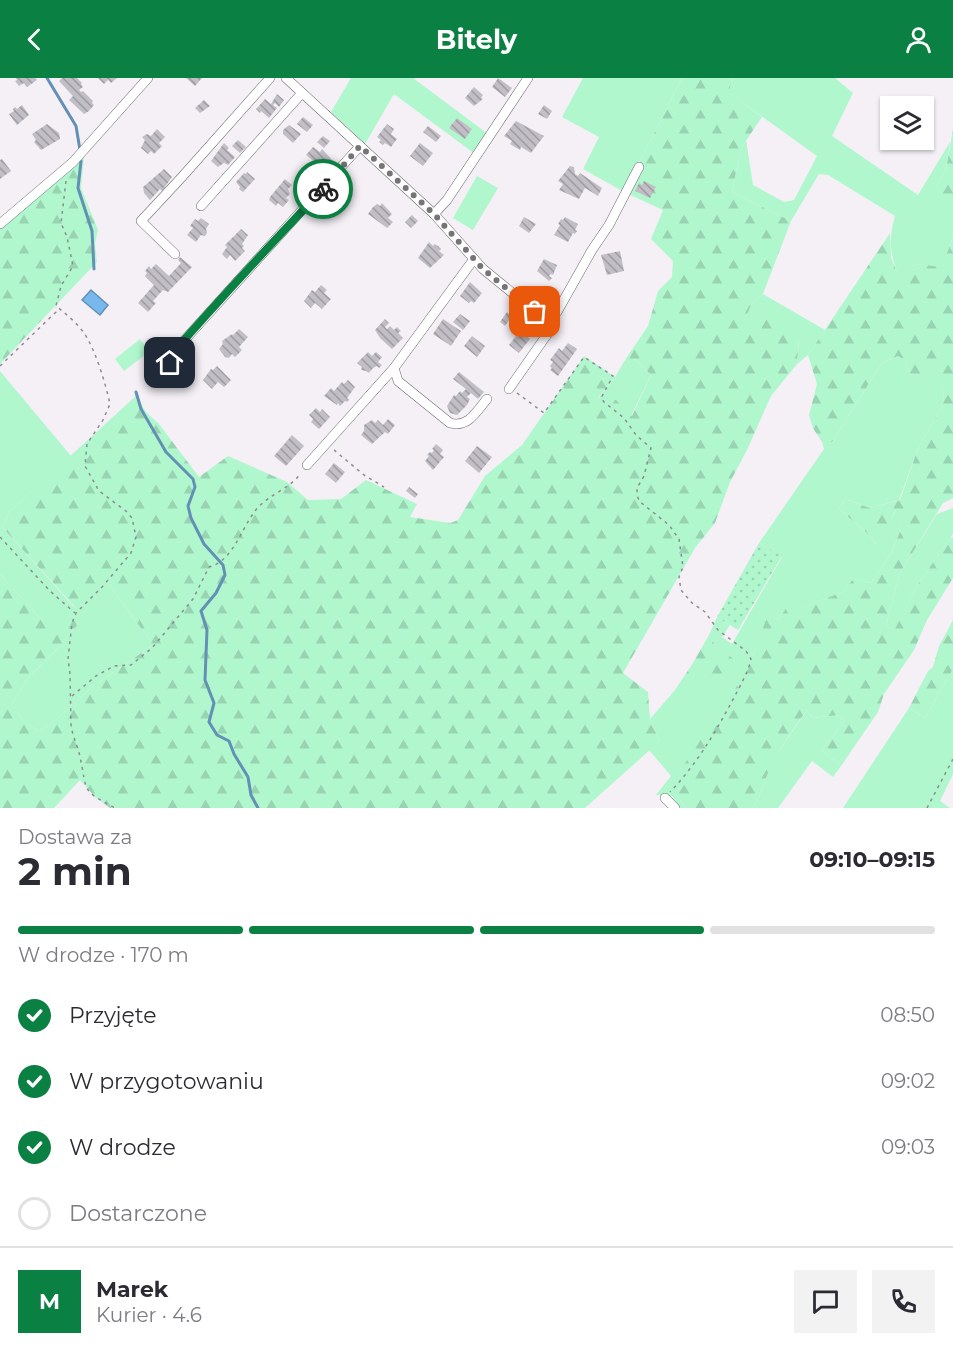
<!DOCTYPE html>
<html lang="pl">
<meta charset="utf-8">
<style>
:root{--surface:#fff;--page:#f2f2f3;--text:#2b2b33;--muted:#7c7c81;--line:#e1e1e2;--accent:#0b8043}
body{margin:0;font-family:Montserrat,sans-serif;background:var(--page);color:var(--text);height:100vh;display:flex;flex-direction:column;font-size:22px;white-space:nowrap}
*{box-sizing:border-box;margin:0}
p{font-size:20px;color:var(--muted)}
.icon{flex:none;width:33px;height:33px;fill:none;stroke:currentColor;stroke-width:2;stroke-linecap:round;stroke-linejoin:round}
.map{position:relative;height:730px;overflow:hidden}
.side{display:flex;flex-direction:column;background:var(--surface);flex:1}
.side>*{flex:none}
.buttons{position:absolute;left:880px;top:18px;display:grid;gap:12px}
.buttons a{display:grid;place-items:center;width:54px;height:54px;border-radius:0px;background:var(--surface);box-shadow:0 2px 4px #0004;font-size:30px}
.pin{position:absolute;display:grid;place-items:center;width:51px;height:51px;color:#fff;margin:-26px;border-radius:12px;box-shadow:0 3px 9px #0006}
.courier{position:absolute;display:grid;place-items:center;width:60px;height:60px;margin:-30px;border:4px solid #0b8043;border-radius:50%;background:#fff;color:#222;box-shadow:0 2px 8px #0007}
.summary em{font-style:normal;font-weight:700}
.summary div{display:flex;flex-direction:column-reverse}
.summary{display:flex;align-items:center;justify-content:space-between;height:102px;padding:0 18px}
h1{font-size:39px;font-weight:700;line-height:45px}
.bar{display:grid;grid-template-columns:repeat(4,1fr);gap:9px 6px;align-content:center;height:72px;padding:0 18px}
.bar i{height:8px;border-radius:4px;background:var(--line)}
.bar .current{background:var(--accent)}
.bar p{grid-column:span 4}
.line{display:flex;align-items:center;gap:15px;padding:0 18px;border-top:2px solid var(--line)}
.line div{flex:1}
.round{display:grid;place-items:center;flex:none;width:63px;height:63px;border-radius:0px;background:var(--page)}
ol{padding:0 18px;list-style:none}
li{display:flex;align-items:center;gap:18px;height:66px}
li p{margin-inline-start:auto}
li .icon{padding:6px;border-radius:50%;background:var(--accent);color:#fff;stroke-width:4}
li:last-child{color:var(--muted)}
li i{width:33px;height:33px;border:3px solid var(--line);border-radius:50%}
header{display:flex;justify-content:space-between;align-items:center;height:78px;padding:0 18px;background:var(--accent);color:#fff;font-size:27px;font-weight:700}
.map>svg:first-child{display:block}
.grass{fill:#b1f7ce}
.forest{fill:url(#forest-firs)}
.garden{fill:url(#garden-dots)}
.water{fill:#77b9ec;stroke:#6390b5;stroke-width:1.5}
.lines{fill:none;stroke-linecap:round;stroke-linejoin:round}
.stream{stroke:#6390b5;stroke-width:3}
.building{fill:url(#building-back-hatch)}
.minor-casing{stroke:#6e6b70;stroke-width:10}
.path{stroke:#8e8c90;stroke-width:1.5;stroke-dasharray:3 4.5;stroke-linecap:butt}
.minor{stroke:#fff;stroke-width:9}
.done{stroke:#777478;stroke-width:6;stroke-dasharray:0 10.8}
.route{stroke:#0b8043;stroke-width:8}
</style>
<header><svg class="icon" aria-label="back" viewBox="0 0 24 24"><path d="M15 5l-7 7 7 7"/></svg>Bitely<svg class="icon" aria-label="person" viewBox="0 0 24 24"><circle cx="12" cy="8" r="4"/><path d="M4 21q1-7 8-7t8 7"/></svg></header>
<div class="map">
<svg width="953" height="730" viewBox="0 0 953 730">
<defs>
<pattern id="forest-firs" width="22" height="20" patternUnits="userSpaceOnUse" patternTransform="scale(1.5)"><rect width="22" height="20" fill="#b1f7ce"/><path d="M5 1l3.5 6h-7zM16 11l3.5 6h-7z" fill="#99d4b2"/></pattern>
<pattern id="garden-dots" width="8" height="8" patternUnits="userSpaceOnUse" patternTransform="scale(1.5)"><rect width="8" height="8" fill="#b1f7ce"/><path d="M2 2h.1M6 6h.1" fill="none" stroke="#99d4b2" stroke-width="1.8" stroke-linecap="round"/></pattern>
<pattern id="building-back-hatch" width="6" height="6" patternUnits="userSpaceOnUse" patternTransform="scale(1.5)"><rect width="6" height="6" fill="#c1bfc5"/><path d="M-1 5l2 2M0 0l6 6M5-1l2 2" fill="none" stroke="#9d9ca1"/></pattern>
</defs>
<rect width="100%" height="100%" fill="#f4f0f6"/>
<g class="grass">
<polygon points="351,0 413,0 488,56 475,76 394,16 365,66 331,34"/>
<polygon points="583,0 682,0 624,114 583,91 599,59 562,39"/>
<path d="M732 0H835L853 15 832 58 918 117 950 64 946 91 937 108 953 127V159L942 190 916 186 899 199C890 176 888 162 895 138L828 97 819 96 791 143 732 114 741 70 746 62 753 107 784 124 794 122 817 78 728 14Z"/>
<polygon points="477,98 498,110 473,152 453,140"/>
<polygon points="763,216 825,252 808,277 797,286 799,262 745,242 751,227"/>
<polygon points="140,261 150,273 124,293 115,281"/>
<polygon points="898,278 905,282 910,296 938,302 944,312 943,327 917,373 899,422 870,430 845,421 839,431 868,456 876,466 897,431 901,451 891,475 871,505 853,501 843,514 781,537 778,542 769,537 753,578 754,584 720,636 684,707 675,715 686,730 680,730 672,718 656,717 671,698 649,672 660,663 650,641 675,612 680,615 690,602 701,594 707,599 724,575 716,568 709,557 717,539 730,547 722,559 732,566 782,479 759,465 824,371 822,364 832,364 882,285"/>
<polygon points="635,281 651,297 631,338 598,321 615,299 623,285 623,289"/>
<path d="M0 293 71 378 10 433 2 449 74 529 106 502 153 567 92 609 59 639 40 653C26 648 19 638 12 626L28 600 59 569 80 544 43 543 0 496Z"/>
<polygon points="953,430 953,456 918,506 894,554 886,548 899,497 937,436"/>
<polygon points="953,591 953,696 940,723 950,730 843,730 909,630 925,640"/>
<path d="M807 632 812 640 839 637 844 643 822 672 841 688 833 699 812 683 778 730H752C762 717 764 702 771 687 781 668 795 650 807 632Z"/>
</g>
<g class="forest">
<path d="M682 0H732L729 14 762 39 741 70 732 114 791 143 763 216 751 227 745 242 770 241 799 262 797 286 771 318 747 372 730 404 715 445 695 470 623 595 648 614 650 641 660 663 585 730H110L95 719 80 702 54 730H0V496L43 543H62L71 534 80 544 59 569 28 600 12 626C19 638 26 648 40 653L59 639 92 609 153 567 106 502 75 529 2 449 10 433 137 317 145 333 159 346 199 399 228 378 287 404 308 422 341 421 366 402 417 426 410 439 450 445 458 442 485 398 522 367 584 278 615 299 598 320 616 322 632 338 651 297 635 281 623 290V285L648 248 658 213 672 199 673 183 651 161 663 132 624 114Z"/>
<polygon points="953,51 953,127 943,117 937,108 946,91"/>
<polygon points="84,79 81,110 98,152 95,166 97,184 0,286 0,150"/>
<path d="M890 155 891 180 899 198 916 186 942 189 953 159V420L943 425 899 497 886 548 894 553 918 506 950 460 953 459V500L927 542 914 572 884 616 878 634 841 688 822 672 844 643 839 637 812 640 807 632C794 650 781 668 771 688 764 702 762 717 752 730H686L675 715 684 707 677 697 753 584V578L768 536 778 542 789 526 802 529 843 514 853 501 871 505 891 475 901 451 896 432 877 467 868 456 839 431 845 421 870 430 900 422 917 373 943 327 944 312 938 303 910 296 905 282 898 278 882 285 832 364H822L813 350 809 337 817 306 808 277Z"/>
<polygon points="953,542 953,591 925,640 909,630 928,593 933,589 939,568"/>
<polygon points="709,557 716,568 735,582 719,606 701,595 691,602 680,616 675,612 693,585"/>
</g>
<polygon class="garden" points="759,465 782,478 738,552 717,539"/>
<polygon class="water" points="91,212 108,227 100,237 82,222"/>
<g class="lines">
<g class="stream">
<polyline points="47,0 76,48 80,72"/>
<polyline points="81,83 78,110 92,153 94,191"/>
<polyline points="136,314 141,331 166,374 193,401 195,409 188,428 191,440 204,466 223,487 225,497 216,515 201,533 207,552 205,602 214,625 209,644 217,657 229,663 234,676 248,699 251,717 258,730"/>
</g>
</g>
<g class="building">
<polygon points="16,0 35,0 37,2 27,9 24,5 19,8 15,3 17,2"/>
<polygon points="62,0 77,0 82,5 81,6 83,9 79,12 81,14 83,13 93,23 92,25 94,27 89,33 84,36 69,22 73,18 59,3"/>
<polygon points="98,0 117,0 111,5 108,2 104,6"/>
<polygon points="186,0 202,0 195,8"/>
<polygon points="498,0 512,10 505,19 492,9"/>
<polygon points="474,9 483,17 481,20 483,21 474,28 465,20"/>
<polygon points="277,16 284,22 279,29 275,25 273,27 277,30 269,40 261,33 260,35 256,31 265,21 271,26"/>
<polygon points="204,22 210,28 200,35 195,30"/>
<polygon points="22,27 29,37 17,47 9,36 14,33 13,31 15,29 17,31"/>
<polygon points="544,27 552,33 547,41 538,36"/>
<polygon points="303,39 313,47 307,54 297,46"/>
<polygon points="457,40 472,51 465,61 449,50"/>
<polygon points="516,43 544,58 531,75 521,69 520,72 510,66 512,63 504,58"/>
<polygon points="47,46 59,55 60,61 41,72 34,64 36,62 32,56"/>
<polygon points="387,46 394,51 391,56 397,61 391,69 385,65 383,67 379,64 381,62 377,59"/>
<polygon points="289,47 301,56 293,65 283,56 283,52"/>
<polygon points="428,48 441,58 436,64 423,54"/>
<polygon points="157,51 165,59 159,65 162,68 154,76 151,73 148,76 141,70 145,62 142,59 147,56 151,58"/>
<polygon points="323,58 330,63 324,70 317,64"/>
<polygon points="238,62 246,69 240,75 232,68"/>
<polygon points="224,65 229,70 227,72 235,79 228,87 224,85 218,89 211,83"/>
<polygon points="420,65 433,75 423,88 410,78"/>
<polygon points="313,69 320,74 322,71 334,84 322,97 312,88 315,84 306,77"/>
<polygon points="2,81 11,93 0,101 0,82"/>
<polygon points="570,88 574,89 575,96 578,98 580,95 602,110 598,118 585,110 579,121 559,112 563,106 558,103"/>
<polygon points="164,91 172,99 162,113 160,111 150,122 144,115 143,109"/>
<polygon points="247,94 255,101 243,114 239,111 240,109 236,104 244,95 246,96"/>
<polygon points="285,101 292,107 288,111 290,116 286,120 289,122 283,129 278,125 276,128 269,122 270,119"/>
<polygon points="644,103 656,109 650,120 635,113 639,105 642,107"/>
<polygon points="382,125 392,136 388,140 393,144 387,150 368,136 373,129 377,126 380,128"/>
<polygon points="412,137 418,143 411,150 405,144"/>
<polygon points="524,139 536,146 529,155 519,148"/>
<polygon points="565,139 578,146 575,152 577,153 575,156 573,155 568,164 554,157 560,147 558,146 561,141 563,142"/>
<polygon points="201,140 209,146 206,151 207,155 205,158 201,157 196,164 187,157 193,150 190,148 195,141 198,143"/>
<polygon points="241,151 248,157 242,166 244,168 242,170 245,173 235,183 230,177 227,181 222,176 227,169 225,167"/>
<polygon points="429,164 433,168 434,166 438,168 441,171 439,173 444,177 430,190 418,180"/>
<polygon points="620,173 624,193 607,197 601,177"/>
<polygon points="180,179 192,189 168,214 163,212 153,223 156,225 148,234 138,225 154,207 145,198 147,195 145,193 149,188 151,191 156,186 169,198 181,185 178,182"/>
<polygon points="544,181 557,187 553,197 551,196 549,198 552,200 549,203 537,193"/>
<polygon points="470,204 482,215 474,225 471,223 469,225 460,218"/>
<polygon points="321,207 327,212 324,215 331,221 322,231 315,225 311,230 304,223 312,212 315,214"/>
<polygon points="507,234 512,238 505,248 500,244"/>
<polygon points="460,236 470,243 463,252 453,244"/>
<polygon points="385,241 389,245 385,249 387,251 390,248 394,252 397,249 401,253 398,255 403,260 392,271 380,260 375,252"/>
<polygon points="443,241 461,253 451,268 433,256"/>
<polygon points="239,251 248,259 239,269 242,272 235,279 232,276 229,280 225,279 219,271 223,266 222,263 232,256 233,257"/>
<polygon points="521,254 530,261 519,275 509,267 516,258 518,259"/>
<polygon points="472,258 485,268 477,279 464,268"/>
<polygon points="568,265 577,271 558,298 550,292 552,290 550,288 553,284 550,282 559,270 562,273"/>
<polygon points="368,274 372,278 376,274 382,279 378,284 382,287 379,290 377,288 373,290 369,295 366,293 361,292 362,289 357,285"/>
<polygon points="177,288 183,294 175,302 169,296"/>
<polygon points="217,288 231,302 224,309 218,304 212,311 203,302 211,291 213,292"/>
<polygon points="459,294 484,314 478,321 471,315 467,319 470,321 467,327 457,337 450,335 447,328 454,317 456,318 460,313 462,315 466,311 453,301"/>
<polygon points="348,302 355,309 347,320 349,322 347,324 345,323 340,328 338,325 337,327 324,318 331,310 334,313 342,304 344,306"/>
<polygon points="316,330 320,334 322,331 330,339 319,351 311,344 313,341 309,337"/>
<polygon points="388,341 395,347 388,356 385,354 372,366 361,357 364,353 364,347 372,342 375,345 378,342 383,347"/>
<polygon points="292,357 304,368 286,388 274,378"/>
<polygon points="436,366 443,372 440,376 444,379 433,392 425,383 429,378 427,377 430,374 432,375 434,372 432,371"/>
<polygon points="477,368 492,379 479,395 465,383"/>
<polygon points="334,385 345,394 336,405 325,396"/>
<polygon points="409,409 418,416 415,420 406,413"/>
</g>
<g class="lines">
<defs>
<g id="minor">
<polyline points="286,0 434,136 483,191 553,248 509,311"/>
<polyline points="201,128 302,15"/>
<polyline points="434,136 447,122 528,0"/>
<polyline points="0,146 73,84 148,0"/>
<polyline points="175,176 141,143 181,100 270,0"/>
<polyline points="548,244 557,234 592,172 609,147 639,89"/>
<polyline points="170,285 170,278 360,68"/>
<path d="M394 290 398 303 450 345C468 350 476 334 487 321"/>
<polyline points="307,387 394,290 474,181"/>
<polyline points="665,720 675,730"/>
</g>
</defs>
<use href="#minor" class="minor-casing"/>
<g class="path">
<path d="M66 103 61 145 67 159 73 188 61 208 56 228C66 236 76 244 84 255 96 273 105 304 110 326L103 342 87 366 85 388 99 413 126 433 132 440 136 459 131 475 102 509 76 535 72 545 68 581 70 596 71 646C72 658 78 668 80 679 88 715 80 711 115 730"/>
<polyline points="0,288 56,234 56,229"/>
<path d="M517 315 544 335 584 279 613 298 601 320 604 324 624 340 636 357 651 370 644 398 637 410V416L639 423 669 447 679 461 683 489 679 499 681 512 692 525 705 534 718 552 746 573 751 581C749 592 743 602 738 612 719 648 699 684 670 714"/>
<polyline points="334,372 364,397 384,409"/>
<polyline points="0,459 50,513 75,535"/>
<path d="M72 618 96 598 114 588 131 587 152 570 193 521 209 489C233 483 241 451 255 433 267 417 290 411 301 395"/>
<polyline points="927,730 953,681"/>
</g>
<use href="#minor" class="minor"/>
</g>
<g class="lines">
<polyline class="done" points="323,111 360,68 434,136 483,191 535,234"/>
<path class="route" d="M170 285V278C220 221 271 166 323 111"/>
</g>
</svg>
<div class="buttons">
<a><svg class="icon" aria-label="layers" viewBox="0 0 24 24"><path d="M12 4l9 5-9 5-9-5zM3 14l9 5 9-5"/></svg></a>
</div>
<div class="pin" style="left:535px;top:234px;background:#ea580c"><svg class="icon" aria-label="bag" viewBox="0 0 24 24"><path d="M5 8h14l-1 12H6zM9 8a3 3 0 0 1 6 0"/></svg></div>
<div class="pin" style="left:170px;top:285px;background:#1f2937"><svg class="icon" aria-label="home" viewBox="0 0 24 24"><path d="M3 11l9-7 9 7M6 9v11h12V9"/></svg></div>
<div class="courier" style="left:323px;top:111px"><svg class="icon" aria-label="bike" viewBox="0 0 24 24"><circle cx="6" cy="16" r="4"/><circle cx="18" cy="16" r="4"/><path d="M6 16l4-8h5l3 8M10 8l3 8H6M13 5h3"/></svg></div>
</div>
<section class="side">
<div class="summary"><div><h1>2 min</h1><p>Dostawa za</p></div><em>09:10–09:15</em></div>
<div class="bar"><i class="current"></i><i class="current"></i><i class="current"></i><i></i><p>W drodze · 170 m</p></div>
<ol>
<li><svg class="icon" aria-label="check" viewBox="0 0 24 24"><path d="M5 12l5 5 9-10"/></svg>Przyjęte<p>08:50</p></li>
<li><svg class="icon" aria-label="check" viewBox="0 0 24 24"><path d="M5 12l5 5 9-10"/></svg>W przygotowaniu<p>09:02</p></li>
<li><svg class="icon" aria-label="check" viewBox="0 0 24 24"><path d="M5 12l5 5 9-10"/></svg>W drodze<p>09:03</p></li>
<li><i></i>Dostarczone</li>
</ol>
<div class="line" style="height:108px"><b class="round" style="background:var(--accent);color:#fff">M</b><div><b>Marek</b><p>Kurier · 4.6</p></div><a class="round"><svg class="icon" aria-label="chat" viewBox="0 0 24 24"><path d="M4 5h16v11H9l-5 4z"/></svg></a><a class="round"><svg class="icon" aria-label="phone" viewBox="0 0 24 24"><path d="M5 4h4l2 5-3 2q2 4 5 5l2-3 5 2v4C11 20 4 13 5 4z"/></svg></a></div>
</section>
